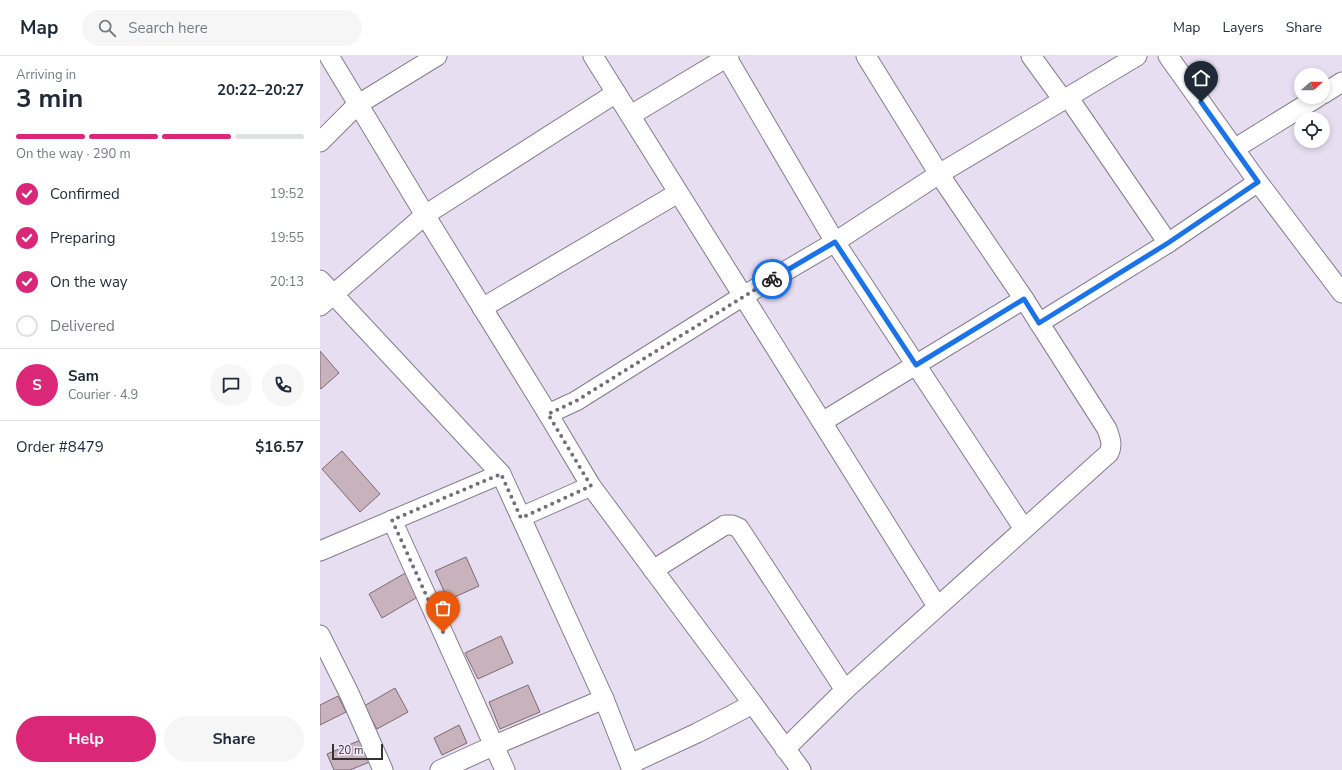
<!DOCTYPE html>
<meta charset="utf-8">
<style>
:root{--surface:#fff;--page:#f6f6f7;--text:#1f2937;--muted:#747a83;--line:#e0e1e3;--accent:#db2777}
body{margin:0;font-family:"Nunito Sans",sans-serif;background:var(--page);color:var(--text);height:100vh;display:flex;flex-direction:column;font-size:15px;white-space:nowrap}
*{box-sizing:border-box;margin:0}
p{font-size:13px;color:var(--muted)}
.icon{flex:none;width:22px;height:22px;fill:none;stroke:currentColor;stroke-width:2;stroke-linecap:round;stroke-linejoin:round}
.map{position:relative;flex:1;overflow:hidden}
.side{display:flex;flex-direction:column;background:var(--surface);width:320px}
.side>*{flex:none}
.needle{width:26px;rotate:69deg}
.tools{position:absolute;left:974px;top:12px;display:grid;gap:8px}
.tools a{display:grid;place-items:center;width:36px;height:36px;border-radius:50%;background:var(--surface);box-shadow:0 2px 6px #0003;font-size:20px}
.scale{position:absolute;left:12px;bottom:10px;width:51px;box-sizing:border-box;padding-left:4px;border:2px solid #36323a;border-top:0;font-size:11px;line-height:14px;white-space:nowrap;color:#36323a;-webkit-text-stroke:3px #f4ebfe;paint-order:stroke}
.pin{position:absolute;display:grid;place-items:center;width:34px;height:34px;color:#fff;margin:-41px -17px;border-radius:50% 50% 50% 0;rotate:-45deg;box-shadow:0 0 4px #0007}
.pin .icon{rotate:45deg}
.courier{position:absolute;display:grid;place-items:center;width:40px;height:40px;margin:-20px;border:3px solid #1a73e8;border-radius:50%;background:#fff;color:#222;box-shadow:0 1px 5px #0007}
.head em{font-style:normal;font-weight:700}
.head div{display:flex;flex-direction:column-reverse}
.head{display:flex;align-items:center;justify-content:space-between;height:68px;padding:0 16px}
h1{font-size:26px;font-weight:700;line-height:30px}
.bar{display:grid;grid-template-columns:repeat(4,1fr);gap:6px 4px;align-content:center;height:48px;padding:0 16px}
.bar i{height:5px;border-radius:3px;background:var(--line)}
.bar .current{background:var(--accent)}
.bar p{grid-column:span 4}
.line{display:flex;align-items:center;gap:10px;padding:0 16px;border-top:1px solid var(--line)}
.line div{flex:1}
.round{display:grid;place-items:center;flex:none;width:42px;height:42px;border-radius:21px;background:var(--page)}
ol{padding:0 16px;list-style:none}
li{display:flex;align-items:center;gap:12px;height:44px}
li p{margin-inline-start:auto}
li .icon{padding:4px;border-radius:50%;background:var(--accent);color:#fff;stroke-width:4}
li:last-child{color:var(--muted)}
li i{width:22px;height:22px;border:2px solid var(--line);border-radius:50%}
.cta{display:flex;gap:8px;margin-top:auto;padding:8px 16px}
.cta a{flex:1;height:46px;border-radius:24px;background:var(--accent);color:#fff;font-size:16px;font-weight:700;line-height:46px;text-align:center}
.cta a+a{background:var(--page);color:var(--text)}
header{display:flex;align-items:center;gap:24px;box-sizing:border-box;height:56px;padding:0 20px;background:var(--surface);border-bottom:1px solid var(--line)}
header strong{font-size:19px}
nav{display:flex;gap:22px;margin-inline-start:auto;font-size:14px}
.search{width:280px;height:36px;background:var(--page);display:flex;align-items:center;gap:10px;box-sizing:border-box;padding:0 14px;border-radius:22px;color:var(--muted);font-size:15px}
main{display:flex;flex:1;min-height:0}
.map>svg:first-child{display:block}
.building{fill:#c8b3bc;stroke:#7d6a72}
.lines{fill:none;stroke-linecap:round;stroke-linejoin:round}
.minor-casing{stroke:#847c8c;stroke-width:21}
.minor{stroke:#fff;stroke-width:19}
.done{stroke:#746e7a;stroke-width:4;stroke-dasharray:0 7.2}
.route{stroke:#1a73e8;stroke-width:5}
</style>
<header>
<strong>Map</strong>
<div class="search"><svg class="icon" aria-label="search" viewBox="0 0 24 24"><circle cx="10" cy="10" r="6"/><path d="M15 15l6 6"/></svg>Search here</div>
<nav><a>Map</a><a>Layers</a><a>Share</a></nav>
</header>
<main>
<section class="side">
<div class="head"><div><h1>3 min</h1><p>Arriving in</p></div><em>20:22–20:27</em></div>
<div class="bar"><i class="current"></i><i class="current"></i><i class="current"></i><i></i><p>On the way · 290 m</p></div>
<ol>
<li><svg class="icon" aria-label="check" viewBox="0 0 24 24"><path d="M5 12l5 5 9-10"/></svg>Confirmed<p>19:52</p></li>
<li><svg class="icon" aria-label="check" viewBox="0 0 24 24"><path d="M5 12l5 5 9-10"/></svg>Preparing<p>19:55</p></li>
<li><svg class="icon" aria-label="check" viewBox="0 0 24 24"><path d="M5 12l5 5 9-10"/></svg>On the way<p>20:13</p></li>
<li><i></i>Delivered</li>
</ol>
<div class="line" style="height:72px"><b class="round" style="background:var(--accent);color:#fff">S</b><div><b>Sam</b><p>Courier · 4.9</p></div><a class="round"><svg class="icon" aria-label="chat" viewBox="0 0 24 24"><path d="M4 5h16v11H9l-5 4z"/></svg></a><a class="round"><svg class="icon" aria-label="phone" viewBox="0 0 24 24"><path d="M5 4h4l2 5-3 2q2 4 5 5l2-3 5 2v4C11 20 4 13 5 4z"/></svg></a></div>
<div class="line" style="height:52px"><div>Order #8479</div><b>$16.57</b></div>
<div class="cta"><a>Help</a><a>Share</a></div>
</section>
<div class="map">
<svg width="1022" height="714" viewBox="0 0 1022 714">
<rect width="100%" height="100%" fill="#e7def1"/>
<g class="building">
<polygon points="0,295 19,317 1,333 0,332"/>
<polygon points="22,395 60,438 40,456 2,413"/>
<polygon points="146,501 159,530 128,544 115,515"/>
<polygon points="87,516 101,539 62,562 49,538"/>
<polygon points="181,580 193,607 158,623 145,597"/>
<polygon points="208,629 220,656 180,673 169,646"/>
<polygon points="75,632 88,656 57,673 44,650"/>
<polygon points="18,640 26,656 0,669 0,649"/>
<polygon points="139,669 147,687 122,699 114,682"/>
<polygon points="43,683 52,705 30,714 14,714 7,698"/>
</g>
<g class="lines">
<defs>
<g id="minor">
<polyline points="9,0 105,159 228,358 271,430 433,648 377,677 310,708"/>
<polyline points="273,0 617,550"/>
<polyline points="406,0 515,186 704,473"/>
<polyline points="711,0 743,44"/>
<polyline points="1003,38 1022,26"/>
<polyline points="748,41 848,187"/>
<polyline points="311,59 409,0"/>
<polyline points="0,86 37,49 117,0"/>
<polyline points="914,93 998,41"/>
<polyline points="938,126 1022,237"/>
<polyline points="0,224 181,418 284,643 312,714"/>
<polyline points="0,250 105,159 296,37"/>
<polyline points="162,252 358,137"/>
<polyline points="719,267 848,187 938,126 848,0"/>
<polyline points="228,358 256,345 423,240 515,186 619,118 817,0"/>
<polyline points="502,366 704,243"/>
<polyline points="201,461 271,430"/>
<polyline points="72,464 185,714"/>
<polyline points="0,495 181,418"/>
<polyline points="333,514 405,469 412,469 419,472 525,634"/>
<polyline points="0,579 29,637 63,714"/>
<polyline points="433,648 481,714"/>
<path d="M465 693 525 634 789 397C793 388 790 382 787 373L704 243 619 118 546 0"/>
<polyline points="120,714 175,689 284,643"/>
</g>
</defs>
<use href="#minor" class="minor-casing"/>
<use href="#minor" class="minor"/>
</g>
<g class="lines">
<polyline class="done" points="123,576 72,464 181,418 201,462 271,430 228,358 256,345 452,223"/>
<polyline class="route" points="452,223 515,186 596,309 704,243 719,267 848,187 938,126 881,46"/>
</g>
</svg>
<div class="tools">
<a><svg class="needle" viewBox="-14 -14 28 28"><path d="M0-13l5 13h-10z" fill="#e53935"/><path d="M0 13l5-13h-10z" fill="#747a83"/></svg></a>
<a><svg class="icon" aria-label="locate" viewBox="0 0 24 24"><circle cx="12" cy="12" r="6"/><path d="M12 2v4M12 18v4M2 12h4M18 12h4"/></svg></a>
</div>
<div class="scale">20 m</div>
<div class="pin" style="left:123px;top:576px;background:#ea580c"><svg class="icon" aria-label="bag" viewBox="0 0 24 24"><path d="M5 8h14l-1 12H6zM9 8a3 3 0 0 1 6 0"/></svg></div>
<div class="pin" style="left:881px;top:46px;background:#1f2937"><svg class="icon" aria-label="home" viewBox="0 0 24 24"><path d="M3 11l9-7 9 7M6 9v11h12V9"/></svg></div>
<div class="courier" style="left:452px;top:223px"><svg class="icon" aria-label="bike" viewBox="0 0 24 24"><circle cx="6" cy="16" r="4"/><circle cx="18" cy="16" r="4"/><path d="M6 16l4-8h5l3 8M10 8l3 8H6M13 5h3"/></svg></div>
</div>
</main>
